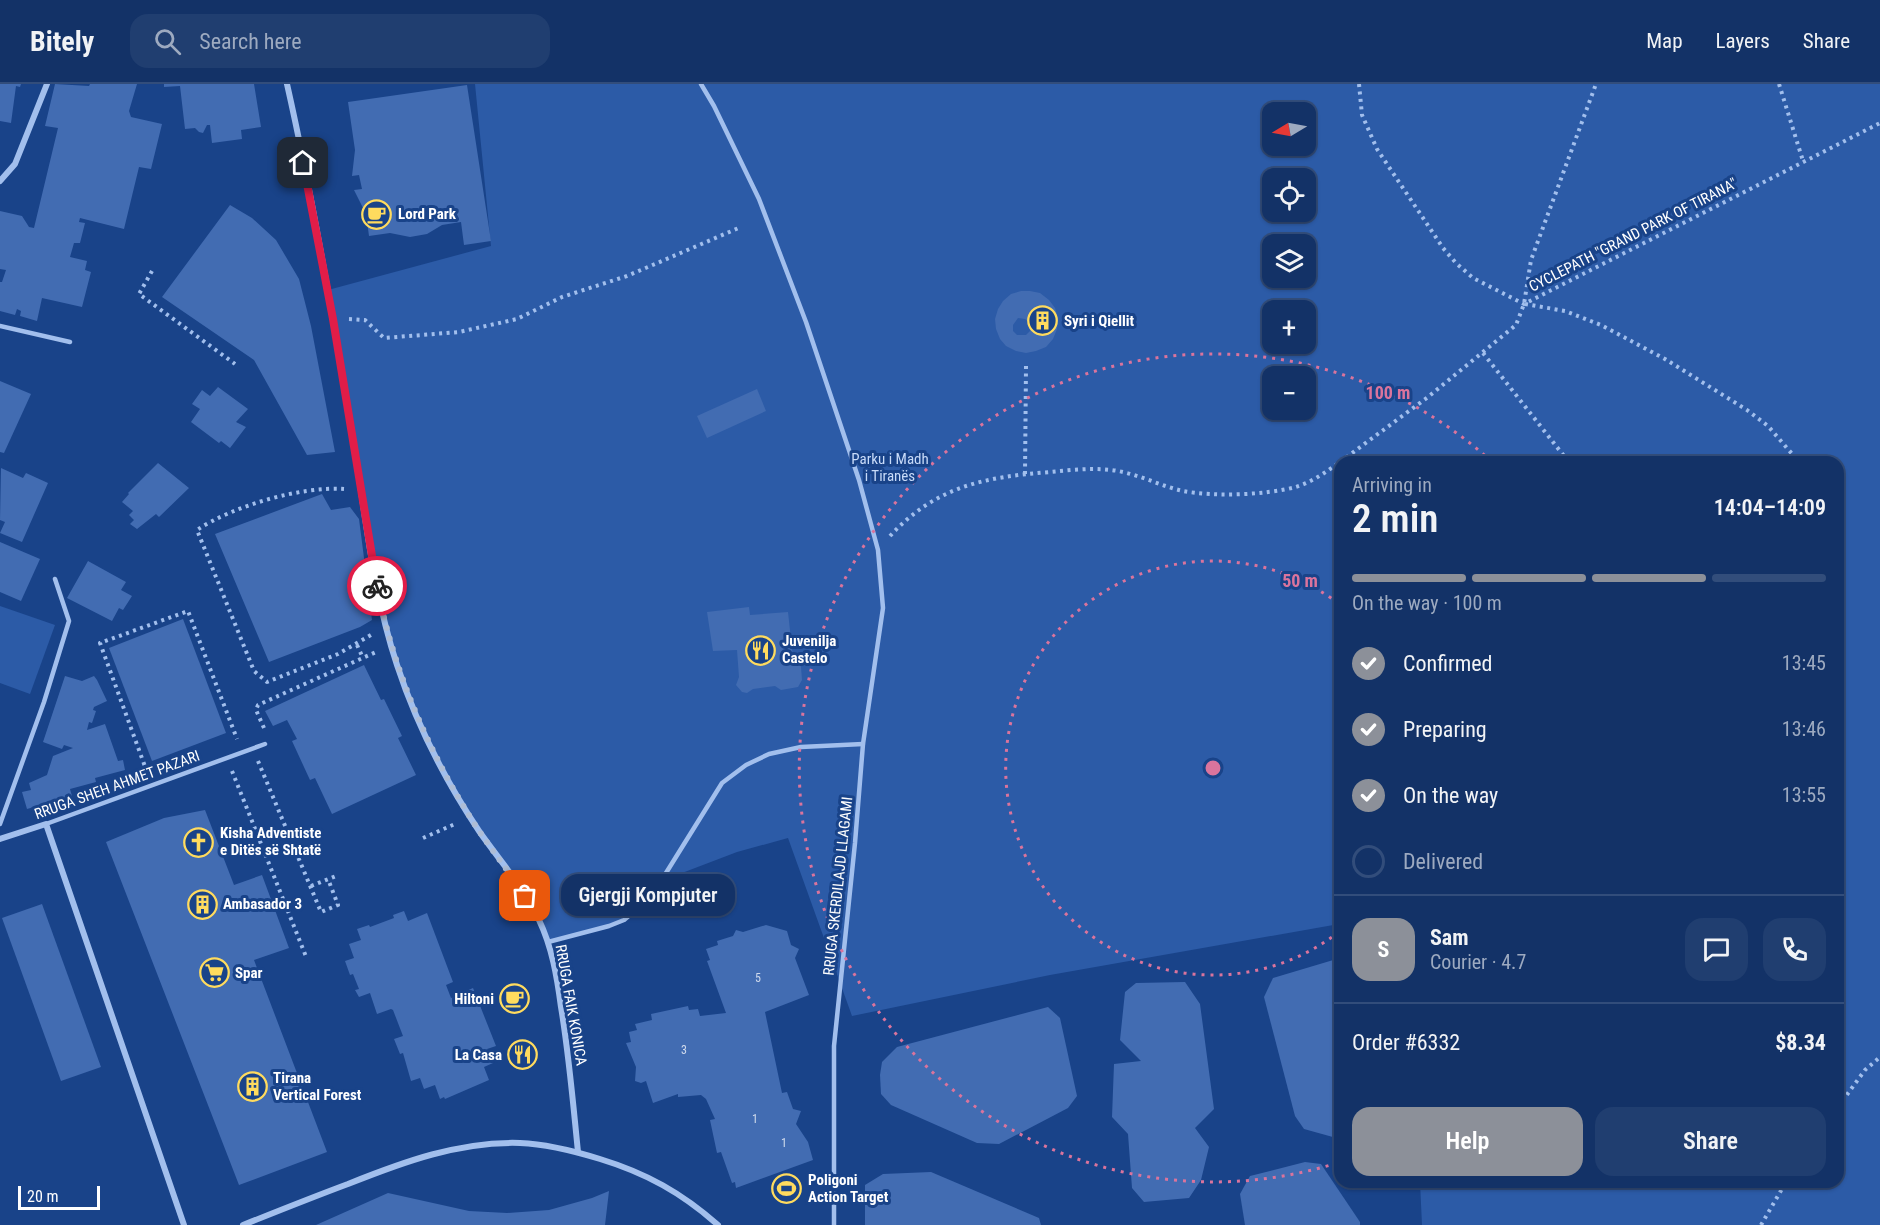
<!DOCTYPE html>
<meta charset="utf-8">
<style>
:root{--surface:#133267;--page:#203e70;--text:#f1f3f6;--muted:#9daac0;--line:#324d7b;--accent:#8c9099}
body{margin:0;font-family:"Roboto Condensed",sans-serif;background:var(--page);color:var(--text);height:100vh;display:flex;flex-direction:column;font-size:22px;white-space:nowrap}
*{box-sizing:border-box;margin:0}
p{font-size:20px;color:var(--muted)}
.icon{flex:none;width:33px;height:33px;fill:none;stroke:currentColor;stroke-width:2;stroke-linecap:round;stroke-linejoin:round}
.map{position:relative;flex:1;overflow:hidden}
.panel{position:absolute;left:1334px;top:372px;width:510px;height:732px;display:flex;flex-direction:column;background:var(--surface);border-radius:18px;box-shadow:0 2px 4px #0004,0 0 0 2px var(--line)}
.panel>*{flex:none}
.needle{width:39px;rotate:260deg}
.tools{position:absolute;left:1262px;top:18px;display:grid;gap:12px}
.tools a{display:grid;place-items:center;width:54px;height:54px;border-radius:12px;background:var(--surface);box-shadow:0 2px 4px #0004,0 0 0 2px var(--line);font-size:30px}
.scale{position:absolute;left:18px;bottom:15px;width:82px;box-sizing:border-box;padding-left:6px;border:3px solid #fff;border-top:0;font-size:16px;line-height:21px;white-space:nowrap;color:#fff;-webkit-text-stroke:4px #194389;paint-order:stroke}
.pin{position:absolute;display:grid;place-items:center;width:51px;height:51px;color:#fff;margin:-26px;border-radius:12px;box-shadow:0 3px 9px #0006}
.courier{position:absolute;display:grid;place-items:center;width:60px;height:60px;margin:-30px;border:4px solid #e11d48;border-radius:50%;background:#fff;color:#222;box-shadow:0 2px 8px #0007}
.bubble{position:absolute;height:42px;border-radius:18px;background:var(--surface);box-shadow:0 2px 4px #0004,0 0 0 2px var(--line);font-size:20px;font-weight:600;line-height:42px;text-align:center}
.summary em{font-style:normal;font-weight:600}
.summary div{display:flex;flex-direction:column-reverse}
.summary{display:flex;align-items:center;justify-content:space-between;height:102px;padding:0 18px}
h1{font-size:39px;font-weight:600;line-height:45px}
.bar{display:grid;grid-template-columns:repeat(4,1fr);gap:9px 6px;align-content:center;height:72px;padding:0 18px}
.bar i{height:8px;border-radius:4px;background:var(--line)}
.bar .on{background:var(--accent)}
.bar p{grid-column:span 4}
.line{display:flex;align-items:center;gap:15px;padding:0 18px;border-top:2px solid var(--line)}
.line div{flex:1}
.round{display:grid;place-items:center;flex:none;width:63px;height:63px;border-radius:18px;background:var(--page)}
ol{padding:0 18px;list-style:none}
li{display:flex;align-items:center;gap:18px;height:66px}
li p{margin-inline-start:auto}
li .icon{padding:6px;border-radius:50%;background:var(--accent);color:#fff;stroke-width:4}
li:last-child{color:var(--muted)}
li i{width:33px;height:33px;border:3px solid var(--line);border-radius:50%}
.button{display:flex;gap:12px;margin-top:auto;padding:12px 18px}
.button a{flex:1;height:69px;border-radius:18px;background:var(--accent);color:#fff;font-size:24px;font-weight:600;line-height:69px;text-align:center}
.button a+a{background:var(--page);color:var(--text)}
header{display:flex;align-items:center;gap:36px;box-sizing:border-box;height:84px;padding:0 30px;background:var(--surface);border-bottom:2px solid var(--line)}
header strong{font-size:28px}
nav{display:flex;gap:33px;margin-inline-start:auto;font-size:21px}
.search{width:420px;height:54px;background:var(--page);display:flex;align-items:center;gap:15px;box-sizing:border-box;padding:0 21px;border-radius:18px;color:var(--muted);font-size:22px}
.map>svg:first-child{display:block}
.green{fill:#2c5ba7;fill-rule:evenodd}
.building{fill:#426cb2;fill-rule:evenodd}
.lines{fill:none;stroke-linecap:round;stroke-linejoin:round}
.path{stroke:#a2bfed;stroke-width:4;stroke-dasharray:3 4.5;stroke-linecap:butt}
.service{stroke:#a2bfed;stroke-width:4.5}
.minor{stroke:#a2bfed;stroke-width:6}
.done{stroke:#aebdd6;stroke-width:6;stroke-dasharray:0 10.8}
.route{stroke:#e11d48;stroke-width:8}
.ring{fill:none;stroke:#da749d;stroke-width:3;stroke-dasharray:3 6}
.labels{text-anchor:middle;stroke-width:6;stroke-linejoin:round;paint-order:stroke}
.number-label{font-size:12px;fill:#d0daec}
.poi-label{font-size:15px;font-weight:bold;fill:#fff;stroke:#194389;text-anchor:start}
.street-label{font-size:15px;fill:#fff;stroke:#194389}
.park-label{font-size:15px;fill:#c8dbf9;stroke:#194389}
.centre{fill:#da749d;stroke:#194389;stroke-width:3}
.ring-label{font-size:18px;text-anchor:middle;font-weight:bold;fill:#da749d;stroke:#194389;stroke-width:6;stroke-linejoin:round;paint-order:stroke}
</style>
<header>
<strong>Bitely</strong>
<div class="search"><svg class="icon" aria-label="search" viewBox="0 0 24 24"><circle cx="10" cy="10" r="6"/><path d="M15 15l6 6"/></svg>Search here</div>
<nav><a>Map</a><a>Layers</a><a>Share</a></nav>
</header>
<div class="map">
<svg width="1880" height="1141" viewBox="0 0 1880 1141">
<rect width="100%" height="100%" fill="#194389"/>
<g class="green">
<path d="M475 0H1880V1141H1422L1420 1098H1838V378H1340L1339 840 1050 891 852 932 788 754 737 768 661 797 644 819 624 836 548 858 545 849 510 790 447 694 407 608 380 520 328 206 491 162ZM1272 28H1305V62H1272ZM1272 94H1305V128H1272ZM1272 160H1305V194H1272ZM1272 226H1305V260H1272ZM1272 292H1305V326H1272Z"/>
<polygon points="0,522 55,541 30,610 0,599"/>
</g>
<g class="building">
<polygon points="0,0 21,0 20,3 16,2 11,39 0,37"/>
<polygon points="55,0 89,2 90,0 137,0 129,27 131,33 162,40 151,85 139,83 124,145 80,134 79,138 85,139 80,159 74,159 70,173 87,177 85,186 91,188 82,223 42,214 37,237 20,232 21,227 17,225 15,231 0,227 0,198 2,198 6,186 0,185 0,127 22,132 29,143 34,144 58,44 45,42"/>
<polygon points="164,0 254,0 261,43 241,46 242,55 212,59 210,41 207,41 203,49 199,48 195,44 185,45 180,2 164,3"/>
<polygon points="467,1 491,157 464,161 461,138 442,141 427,150 410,153 390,149 369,152 366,130 354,106 362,105 359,91 352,92 355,66 348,18"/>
<polygon points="230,121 252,134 276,156 299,195 311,242 335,368 307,371 254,276 162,213"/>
<path d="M1021 207H1030L1040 209 1049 216 1055 224 1058 234 1057 245 1053 255 1046 263 1036 267 1026 269 1016 267 1006 262 1000 255 996 245 995 235 998 225 1003 217 1011 210ZM1018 234 1025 235 1029 238 1030 247 1026 251H1017L1013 247V241Z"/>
<polygon points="0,297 31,310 4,369 0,368"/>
<polygon points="218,303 248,325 236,338 246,343 230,364 221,357 219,359 191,338 200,325 192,320 202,306 210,312"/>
<polygon points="757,305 766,327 707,354 697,332"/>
<polygon points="158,379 189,404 159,433 156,430 137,445 130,440 134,436 129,431 133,427 122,418 129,410 128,409"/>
<polygon points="1,384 23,394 26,389 48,399 22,458 0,449 5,438 0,436"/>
<polygon points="322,410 331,426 350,423 359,435 372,536 360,543 269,578 215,450"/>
<polygon points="0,458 40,475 21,517 0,508"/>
<polygon points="88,477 126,498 121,506 132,512 123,526 119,524 112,537 67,514"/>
<polygon points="749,523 750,531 788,528 793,574 800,578 801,583 802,596 798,603 781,606 775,602 753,605 747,609 742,608 736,601 739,593 737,566 713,567 707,528"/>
<polygon points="183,535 226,649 152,677 109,564"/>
<polygon points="364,581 381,616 384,615 402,652 398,654 416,691 332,730 315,694 310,696 292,657 297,655 287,636 273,642 265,627"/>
<polygon points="65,592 82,597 94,592 97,596 107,617 94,623 93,626 96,627 92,639 89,638 87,646 105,640 118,677 123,676 125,686 95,694 96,698 70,705 72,712 27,725 22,708 31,706 29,699 47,691 53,672 73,664 64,661 62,665 43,658"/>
<polygon points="205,726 234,801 262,791 289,864 254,876 327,1068 239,1101 106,758 164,734"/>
<polygon points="42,820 101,983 61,997 2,834"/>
<polygon points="404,827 408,837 427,829 453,898 446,901 451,914 473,904 496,962 487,965 493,979 484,983 489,996 445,1015 444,1013 440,1015 435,1001 424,1005 420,994 411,997 403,969 400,970 394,955 403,952 393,926 391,925 377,930 370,909 359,913 355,906 359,905 353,890 350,891 345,877 354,874 349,860 361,856 357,845 369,841 370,843 394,834 393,831"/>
<polygon points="766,841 787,847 791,861 799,865 795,874 809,911 765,928 782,1009 787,1008 793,1025 801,1027 796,1040 808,1058 813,1076 736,1104 735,1098 732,1099 721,1068 717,1069 710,1036 715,1035 706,1015 701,1011 678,1013 678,1010 653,1019 646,997 641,999 635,997 636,983 626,959 631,958 629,948 637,946 635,940 652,936 651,930 688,922 689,926 698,925 700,932 726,929 707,877 710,876 706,865 718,861 717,857 733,852 736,846 743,848"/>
<polygon points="1340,874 1340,1055 1304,1045 1295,1032 1264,913 1273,894"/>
<polygon points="1185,898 1200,920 1214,1025 1195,1044 1209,1063 1201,1096 1189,1114 1144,1118 1132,1104 1128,1050 1112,1033 1114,980 1141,977 1120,956 1125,908 1136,899"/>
<polygon points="1048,923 1060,934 1077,1012 1068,1024 999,1060 977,1059 891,1021 881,1010 880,991 882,978 897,963"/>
<polygon points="1305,1078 1321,1080 1360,1138 1360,1141 1245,1141 1240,1110 1250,1092"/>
<polygon points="931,1088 1039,1134 1041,1141 865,1141 865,1101 883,1090"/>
<polygon points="609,1107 605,1141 316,1141 388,1109 469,1127 507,1129 549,1126 592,1114"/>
</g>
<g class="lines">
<g class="path">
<polyline points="1359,0 1362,31 1377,65 1443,164 1456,179 1473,194 1524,220 1880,39"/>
<polyline points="1779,0 1803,77"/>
<polyline points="152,187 139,210 235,280"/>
<polyline points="1525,220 1565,227 1601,241 1665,275 1747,326 1768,342 1793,371"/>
<polyline points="349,235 365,236 384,254 459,248 517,235 562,213 627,192 741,143"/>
<polyline points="1483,269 1564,372"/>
<polyline points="1340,378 1428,313 1516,241 1524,220 1531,176 1596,0"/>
<polyline points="1025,390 1026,282"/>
<path d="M344 405C301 402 233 422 197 446L254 587 267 598 338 570 371 551"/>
<path d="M890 452C936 402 985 393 1050 388 1072 386 1095 383 1118 387 1140 391 1161 402 1183 407 1215 413 1265 411 1296 403 1312 398 1326 388 1340 378"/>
<polyline points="357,561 363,574"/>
<polyline points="264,644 256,626 258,621 376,568"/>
<polyline points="258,677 321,828 338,821 328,795"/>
<polyline points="232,687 307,875"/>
<polyline points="147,688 100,559 188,527 237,655"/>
<polyline points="423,754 455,740"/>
<polyline points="311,802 336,792"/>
<polyline points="1838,1023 1865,986 1880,973"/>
<polyline points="1761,1141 1786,1098"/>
</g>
<g class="service">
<polyline points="701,0 714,22 759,115 806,238 859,396 878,466 883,524 863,660 855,759 834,962 834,1141"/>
<polyline points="0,242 70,258"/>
<polyline points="0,740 44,618 69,537 55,495"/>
<polyline points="46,740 265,660"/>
<polyline points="548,858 609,842 624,836 644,819 661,797 722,699 746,681 769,670 801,663 863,660"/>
</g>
<g class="minor">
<path d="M287 0C313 115 333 232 352 349 365 426 372 506 397 581 416 639 445 696 479 747 499 776 524 803 539 836 552 863 557 893 561 923 569 971 573 1019 578 1068"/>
<polyline points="0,97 15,80 47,0"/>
<polyline points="0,755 46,740 184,1141"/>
<path d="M243 1141C278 1127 313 1113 348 1100 403 1078 460 1057 520 1059 547 1060 574 1067 600 1075 646 1089 682 1109 718 1141"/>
</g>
</g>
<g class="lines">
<path class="done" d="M377 502C393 584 426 662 470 733 487 760 507 785 525 812"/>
<polyline class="route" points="303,79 333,235 377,502"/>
</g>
<g class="ring">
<path d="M1339 848A207 207 0 1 1 1339 520"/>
<path d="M1337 1079A414 414 0 1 1 1490 376"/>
</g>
<defs>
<symbol id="cafe-ring" viewBox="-11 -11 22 22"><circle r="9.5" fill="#194389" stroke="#ffdb5e" stroke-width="1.5"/><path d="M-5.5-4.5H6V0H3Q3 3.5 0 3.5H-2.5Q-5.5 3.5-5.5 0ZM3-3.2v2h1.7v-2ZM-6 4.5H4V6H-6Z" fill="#ffdb5e"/></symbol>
<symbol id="building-ring" viewBox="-11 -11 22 22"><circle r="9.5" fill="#194389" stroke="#ffdb5e" stroke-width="1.5"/><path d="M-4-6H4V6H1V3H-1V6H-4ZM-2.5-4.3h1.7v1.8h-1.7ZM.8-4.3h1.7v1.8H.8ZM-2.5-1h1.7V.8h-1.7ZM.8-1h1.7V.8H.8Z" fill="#ffdb5e"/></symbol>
<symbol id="restaurant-ring" viewBox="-11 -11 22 22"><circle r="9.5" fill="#194389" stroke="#ffdb5e" stroke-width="1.5"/><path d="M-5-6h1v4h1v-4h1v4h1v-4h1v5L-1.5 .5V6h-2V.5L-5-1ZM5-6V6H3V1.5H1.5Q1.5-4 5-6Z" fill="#ffdb5e"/></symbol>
<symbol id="church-ring" viewBox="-11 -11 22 22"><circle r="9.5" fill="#194389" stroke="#ffdb5e" stroke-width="1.5"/><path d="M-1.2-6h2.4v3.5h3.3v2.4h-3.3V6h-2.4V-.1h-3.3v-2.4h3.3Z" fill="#ffdb5e"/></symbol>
<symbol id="supermarket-ring" viewBox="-11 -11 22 22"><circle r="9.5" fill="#194389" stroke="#ffdb5e" stroke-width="1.5"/><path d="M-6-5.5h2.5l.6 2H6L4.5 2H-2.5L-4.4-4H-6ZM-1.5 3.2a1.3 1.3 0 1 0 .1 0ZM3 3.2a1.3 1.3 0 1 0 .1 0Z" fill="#ffdb5e"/></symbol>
<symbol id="stadium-ring" viewBox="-11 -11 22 22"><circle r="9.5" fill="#194389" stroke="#ffdb5e" stroke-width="1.5"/><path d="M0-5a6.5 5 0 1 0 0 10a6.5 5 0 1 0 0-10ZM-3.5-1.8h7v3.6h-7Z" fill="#ffdb5e"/></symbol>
</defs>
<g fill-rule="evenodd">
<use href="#cafe-ring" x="360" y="114" width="33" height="33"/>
<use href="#building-ring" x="1026" y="220" width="33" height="33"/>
<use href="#restaurant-ring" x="744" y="550" width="33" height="33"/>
<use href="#church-ring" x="182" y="742" width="33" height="33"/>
<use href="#building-ring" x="186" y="804" width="33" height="33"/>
<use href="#supermarket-ring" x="198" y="872" width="33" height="33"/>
<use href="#cafe-ring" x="498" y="898" width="33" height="33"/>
<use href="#restaurant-ring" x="506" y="954" width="33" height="33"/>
<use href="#building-ring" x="236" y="986" width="33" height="33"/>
<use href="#stadium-ring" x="770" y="1088" width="33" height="33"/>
</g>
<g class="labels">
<g class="number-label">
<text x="758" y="898">5</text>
<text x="684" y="970">3</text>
<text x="755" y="1039">1</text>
<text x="784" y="1063">1</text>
</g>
<g class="poi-label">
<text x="398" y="135">Lord Park</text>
<text x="1064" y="242">Syri i Qiellit</text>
<text x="782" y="562">Juvenilja<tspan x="782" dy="17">Castelo</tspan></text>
<text x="220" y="754">Kisha Adventiste<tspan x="220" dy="17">e Ditës së Shtatë</tspan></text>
<text x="223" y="825">Ambasador 3</text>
<text x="235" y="894">Spar</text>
<text x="494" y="920" text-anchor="end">Hiltoni</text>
<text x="502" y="976" text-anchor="end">La Casa</text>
<text x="273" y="999">Tirana<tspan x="273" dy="17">Vertical Forest</tspan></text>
<text x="808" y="1101">Poligoni<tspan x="808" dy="17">Action Target</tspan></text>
</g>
<g class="street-label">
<text transform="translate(1633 151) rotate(-27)" y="5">CYCLEPATH "GRAND PARK OF TIRANA"</text>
<text transform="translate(117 701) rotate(-20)" y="5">RRUGA SHEH AHMET PAZARI</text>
<text transform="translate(838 802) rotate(-84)" y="5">RRUGA SKERDILAJD LLAGAMI</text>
<text transform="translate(571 921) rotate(80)" y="5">RRUGA FAIK KONICA</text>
</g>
<g class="park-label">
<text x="890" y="380">Parku i Madh<tspan x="890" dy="17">i Tiranës</tspan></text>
</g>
</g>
<circle cx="1213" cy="684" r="9" class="centre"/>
<g class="ring-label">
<text x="1388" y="315">100 m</text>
<text x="1300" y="503">50 m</text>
</g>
</svg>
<div class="tools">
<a><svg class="needle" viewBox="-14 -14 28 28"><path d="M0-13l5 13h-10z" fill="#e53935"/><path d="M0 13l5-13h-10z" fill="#9daac0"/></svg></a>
<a><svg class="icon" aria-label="locate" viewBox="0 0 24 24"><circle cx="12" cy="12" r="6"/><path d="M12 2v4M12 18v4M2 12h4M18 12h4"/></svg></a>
<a><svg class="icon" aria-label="layers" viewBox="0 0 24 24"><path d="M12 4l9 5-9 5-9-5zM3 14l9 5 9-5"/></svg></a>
<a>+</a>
<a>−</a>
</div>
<div class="scale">20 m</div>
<div class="pin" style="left:525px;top:812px;background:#ea580c"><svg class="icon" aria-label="bag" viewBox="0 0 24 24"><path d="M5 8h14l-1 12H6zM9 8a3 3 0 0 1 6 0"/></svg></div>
<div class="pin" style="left:303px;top:79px;background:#1f2937"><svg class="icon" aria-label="home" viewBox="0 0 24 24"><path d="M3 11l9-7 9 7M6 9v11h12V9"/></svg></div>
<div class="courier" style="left:377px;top:502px"><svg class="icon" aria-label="bike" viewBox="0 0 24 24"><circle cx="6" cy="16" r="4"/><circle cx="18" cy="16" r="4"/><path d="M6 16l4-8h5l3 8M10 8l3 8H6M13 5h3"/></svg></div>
<div class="bubble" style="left:561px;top:790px;width:174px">Gjergji Kompjuter</div>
<section class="panel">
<div class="summary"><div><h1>2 min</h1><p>Arriving in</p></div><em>14:04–14:09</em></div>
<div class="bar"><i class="on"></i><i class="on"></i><i class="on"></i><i></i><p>On the way · 100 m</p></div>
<ol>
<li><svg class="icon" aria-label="check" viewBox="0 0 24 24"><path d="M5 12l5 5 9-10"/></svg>Confirmed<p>13:45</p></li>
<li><svg class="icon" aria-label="check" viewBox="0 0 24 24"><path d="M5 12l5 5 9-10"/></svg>Preparing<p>13:46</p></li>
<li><svg class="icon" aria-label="check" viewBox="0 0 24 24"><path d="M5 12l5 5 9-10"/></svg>On the way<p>13:55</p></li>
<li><i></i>Delivered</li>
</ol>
<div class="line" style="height:108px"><b class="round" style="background:var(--accent);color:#fff">S</b><div><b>Sam</b><p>Courier · 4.7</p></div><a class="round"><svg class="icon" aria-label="chat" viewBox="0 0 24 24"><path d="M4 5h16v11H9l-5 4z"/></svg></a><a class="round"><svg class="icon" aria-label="phone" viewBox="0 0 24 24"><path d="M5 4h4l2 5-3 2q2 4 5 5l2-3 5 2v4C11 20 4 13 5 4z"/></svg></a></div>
<div class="line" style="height:78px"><div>Order #6332</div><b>$8.34</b></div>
<div class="button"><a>Help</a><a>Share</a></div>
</section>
</div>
